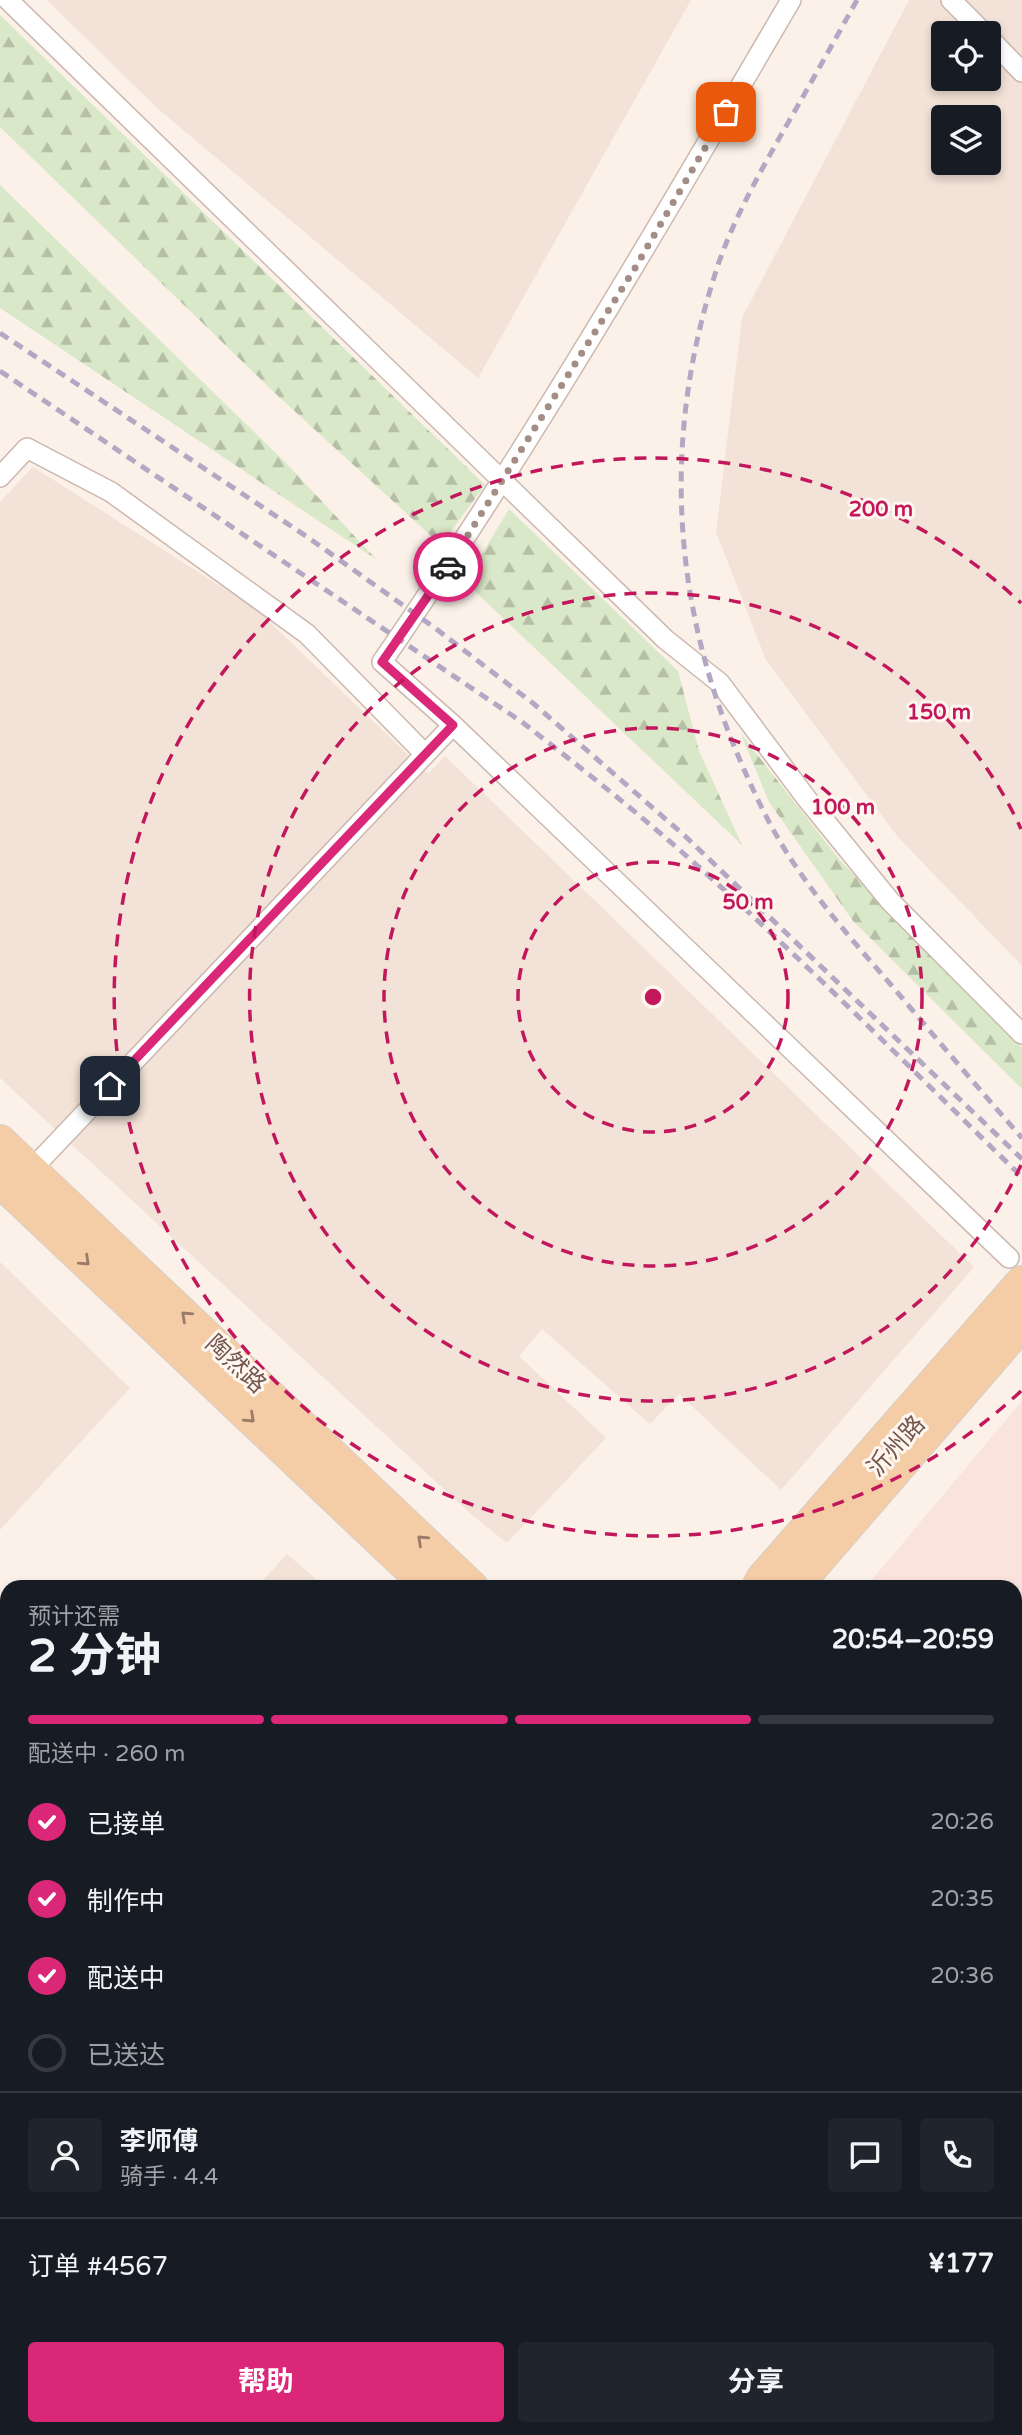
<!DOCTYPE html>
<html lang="zh">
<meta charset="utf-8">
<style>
:root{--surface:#171b24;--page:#20242c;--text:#f1f3f6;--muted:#9ea1a6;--line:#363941;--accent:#db2777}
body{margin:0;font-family:"Varela Round","Noto Sans SC",sans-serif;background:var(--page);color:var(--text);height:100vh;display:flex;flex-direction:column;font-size:26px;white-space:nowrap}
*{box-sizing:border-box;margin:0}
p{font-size:23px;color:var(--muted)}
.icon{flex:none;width:38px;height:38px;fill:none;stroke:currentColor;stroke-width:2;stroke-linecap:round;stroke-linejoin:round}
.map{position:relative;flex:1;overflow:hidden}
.sheet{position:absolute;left:0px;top:1580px;width:1022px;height:856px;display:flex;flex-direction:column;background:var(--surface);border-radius:21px 21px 0 0;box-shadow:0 4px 10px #0003}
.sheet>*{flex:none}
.tools{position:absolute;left:931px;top:21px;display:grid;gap:14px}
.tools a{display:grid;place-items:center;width:70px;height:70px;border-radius:7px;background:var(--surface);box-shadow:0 4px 10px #0003;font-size:35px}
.pin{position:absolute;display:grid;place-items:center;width:60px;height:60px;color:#fff;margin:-30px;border-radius:14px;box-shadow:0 4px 10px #0006}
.courier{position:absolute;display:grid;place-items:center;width:70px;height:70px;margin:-35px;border:5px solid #db2777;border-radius:50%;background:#fff;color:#222;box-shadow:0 2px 9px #0007}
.headline em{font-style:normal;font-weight:700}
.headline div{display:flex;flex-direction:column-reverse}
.headline{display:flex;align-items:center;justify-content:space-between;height:119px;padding:0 28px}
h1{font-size:46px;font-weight:700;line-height:52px}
.bar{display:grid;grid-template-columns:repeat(4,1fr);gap:10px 7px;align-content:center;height:84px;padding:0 28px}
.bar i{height:9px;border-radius:5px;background:var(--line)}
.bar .current{background:var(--accent)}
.bar p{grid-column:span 4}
.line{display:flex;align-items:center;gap:18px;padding:0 28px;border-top:2px solid var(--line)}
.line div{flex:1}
.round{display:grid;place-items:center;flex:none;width:74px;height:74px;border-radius:7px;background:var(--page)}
ol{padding:0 28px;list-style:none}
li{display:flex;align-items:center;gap:21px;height:77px}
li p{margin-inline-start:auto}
li .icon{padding:7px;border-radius:50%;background:var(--accent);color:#fff;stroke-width:4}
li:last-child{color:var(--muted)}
li i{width:38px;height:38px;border:4px solid var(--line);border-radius:50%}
.action{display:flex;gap:14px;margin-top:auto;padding:14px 28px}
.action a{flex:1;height:80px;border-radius:7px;background:var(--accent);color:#fff;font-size:28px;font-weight:700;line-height:80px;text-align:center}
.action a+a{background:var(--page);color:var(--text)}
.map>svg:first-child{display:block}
.residential{fill:#f2e2d7;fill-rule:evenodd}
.commercial{fill:#fae2dd}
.forest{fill:url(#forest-firs)}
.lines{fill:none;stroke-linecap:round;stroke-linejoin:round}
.service-casing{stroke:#ccb8af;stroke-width:12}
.minor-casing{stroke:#ccb8af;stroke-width:22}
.tertiary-casing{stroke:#ccb8af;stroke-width:27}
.primary-casing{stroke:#d8d0cd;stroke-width:34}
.service{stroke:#fff;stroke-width:10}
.minor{stroke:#fff;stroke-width:19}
.tertiary{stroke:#fff;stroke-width:24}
.primary{stroke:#f4cda6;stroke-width:32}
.rail{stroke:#b3a7c4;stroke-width:5;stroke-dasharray:10 7;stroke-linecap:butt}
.oneway{stroke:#9a7a68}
.done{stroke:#a38d84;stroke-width:7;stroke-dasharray:0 12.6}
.route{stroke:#db2777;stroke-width:9}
.ring{fill:none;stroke:#c2185b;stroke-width:3.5;stroke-dasharray:12 9}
.labels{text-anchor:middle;stroke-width:6;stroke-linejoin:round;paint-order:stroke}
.street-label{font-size:24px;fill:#73574e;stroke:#fef6ef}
.centre{fill:#c2185b;stroke:#fef6ef;stroke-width:3.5}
.ring-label{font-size:21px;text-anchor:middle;font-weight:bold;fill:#c2185b;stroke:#fef6ef;stroke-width:6;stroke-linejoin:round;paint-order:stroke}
</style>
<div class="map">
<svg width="1022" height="2435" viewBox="0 0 1022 2435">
<defs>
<pattern id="forest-firs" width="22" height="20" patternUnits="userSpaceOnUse" patternTransform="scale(1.75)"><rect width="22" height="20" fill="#d9e8c8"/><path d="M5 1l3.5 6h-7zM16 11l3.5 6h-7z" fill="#b4bfa5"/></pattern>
</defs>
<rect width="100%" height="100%" fill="#fbf1e8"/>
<g class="residential">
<polygon points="47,0 691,0 478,378 156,107"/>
<path d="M909 0H1022V966L898 837 766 660 716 532 742 318ZM943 33H989V79H943ZM943 117H989V163H943Z"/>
<polygon points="33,467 255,608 428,774 445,756 974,1267 781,1490 679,1394 650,1424 542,1329 519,1356 606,1438 507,1543 472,1515 0,1078 0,502"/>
<polygon points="0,1262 130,1388 0,1530"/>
<polygon points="287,1554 325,1587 257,1587"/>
<polygon points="1022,1727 1022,1987 1015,1981 1015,1735"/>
<polygon points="0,1732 7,1739 7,2103 0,2096"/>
<polygon points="0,2221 7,2228 7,2384 0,2393"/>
<polygon points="1015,2266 1022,2273 1022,2435 404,2435 410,2429 1015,2429"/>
</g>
<polygon class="commercial" points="1022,1401 1022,1727 1015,1735 1015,1587 866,1587"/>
<g class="forest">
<polygon points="0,15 485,485 441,545 278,396 0,127"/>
<polygon points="0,185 284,461 377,560 0,308"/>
<polygon points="509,509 678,671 699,751 742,845 465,582"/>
<polygon points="741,734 839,859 1022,1048 1022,1089 853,921 769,802"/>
</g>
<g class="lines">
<defs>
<polyline id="service" points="674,2435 680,2429"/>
<g id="minor">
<polyline points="8,0 665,639 720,683 807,799 890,901 1022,1034"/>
<polyline points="951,0 984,33"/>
<polyline points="989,38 1022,72"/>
<polyline points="0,477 27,448 111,492 307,634 425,754"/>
<polyline points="453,725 1009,1258"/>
<path d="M31 1170 453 725 382 662C529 448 660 224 791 0"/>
</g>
<g id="tertiary">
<polyline points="0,2171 7,2179"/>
<polyline points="258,2429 264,2435"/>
</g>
<g id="primary">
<polyline points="0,1141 472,1587"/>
<polyline points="0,1181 429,1587"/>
<polyline points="758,1587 762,1579 1022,1282"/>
<polyline points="795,1587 1022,1324"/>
<polyline points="1015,2078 1022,2085"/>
<polyline points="1015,2135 1022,2141"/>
<polyline points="42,2435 47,2429"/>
<polyline points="81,2435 86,2429"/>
</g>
</defs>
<use href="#service" class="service-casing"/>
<use href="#minor" class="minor-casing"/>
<use href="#tertiary" class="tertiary-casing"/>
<use href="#primary" class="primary-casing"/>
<use href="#service" class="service"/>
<use href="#minor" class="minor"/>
<use href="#tertiary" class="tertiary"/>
<use href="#primary" class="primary"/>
<g class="rail">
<path d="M857 0C832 45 807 90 781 135 758 176 735 217 719 262 664 424 669 587 734 746 752 789 772 833 799 871 827 912 860 949 892 986 935 1037 978 1088 1022 1138"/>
<polyline points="0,333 306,536 435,628 534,704 685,836 1022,1159"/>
<path d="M0 371 522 722C576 764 631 807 683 853 800 956 910 1068 1022 1177"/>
</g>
</g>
<defs><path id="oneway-chevron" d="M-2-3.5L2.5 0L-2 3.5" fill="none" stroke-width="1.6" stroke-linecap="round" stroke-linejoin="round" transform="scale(1.75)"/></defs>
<g class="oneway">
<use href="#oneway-chevron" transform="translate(85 1261) rotate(43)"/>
<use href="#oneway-chevron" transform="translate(186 1316) rotate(-137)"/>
<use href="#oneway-chevron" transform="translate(250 1418) rotate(43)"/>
<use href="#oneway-chevron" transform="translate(422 1540) rotate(-137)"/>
</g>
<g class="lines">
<polyline class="done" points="448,567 635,268 726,112"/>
<polyline class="route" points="110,1086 453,725 382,662 448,567"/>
</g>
<g class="ring">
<circle cx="653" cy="997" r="135"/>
<circle cx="653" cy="997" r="269"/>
<path d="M1021 1165A404 404 0 1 1 1021 829"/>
<path d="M1021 1391A539 539 0 1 1 1021 603"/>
</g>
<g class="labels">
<g class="street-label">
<text transform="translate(236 1364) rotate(43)" y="8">陶然路</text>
<text transform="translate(896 1446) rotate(-48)" y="8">沂州路</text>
</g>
</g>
<circle cx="653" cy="997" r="10" class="centre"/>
<g class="ring-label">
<text x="881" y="516">200 m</text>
<text x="939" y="719">150 m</text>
<text x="843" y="814">100 m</text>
<text x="748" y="909">50 m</text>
</g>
</svg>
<div class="tools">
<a><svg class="icon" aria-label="locate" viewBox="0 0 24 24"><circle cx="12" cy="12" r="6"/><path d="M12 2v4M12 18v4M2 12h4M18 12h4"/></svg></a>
<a><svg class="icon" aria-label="layers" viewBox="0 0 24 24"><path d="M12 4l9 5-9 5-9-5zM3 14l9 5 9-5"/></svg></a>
</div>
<div class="pin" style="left:726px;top:112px;background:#ea580c"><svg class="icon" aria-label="bag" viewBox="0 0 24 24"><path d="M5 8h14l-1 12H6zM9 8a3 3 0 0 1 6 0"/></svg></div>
<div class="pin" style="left:110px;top:1086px;background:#1f2937"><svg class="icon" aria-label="home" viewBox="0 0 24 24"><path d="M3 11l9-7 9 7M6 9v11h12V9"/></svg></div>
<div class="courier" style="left:448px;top:567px"><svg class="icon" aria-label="car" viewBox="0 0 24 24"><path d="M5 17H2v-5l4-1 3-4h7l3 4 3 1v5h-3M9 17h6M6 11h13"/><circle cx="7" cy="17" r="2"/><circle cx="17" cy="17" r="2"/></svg></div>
<section class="sheet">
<div class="headline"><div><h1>2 分钟</h1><p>预计还需</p></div><em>20:54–20:59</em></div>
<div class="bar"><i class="current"></i><i class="current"></i><i class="current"></i><i></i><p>配送中 · 260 m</p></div>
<ol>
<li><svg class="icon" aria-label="check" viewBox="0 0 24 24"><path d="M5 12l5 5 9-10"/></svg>已接单<p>20:26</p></li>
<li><svg class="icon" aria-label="check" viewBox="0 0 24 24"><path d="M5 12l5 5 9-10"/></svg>制作中<p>20:35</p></li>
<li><svg class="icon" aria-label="check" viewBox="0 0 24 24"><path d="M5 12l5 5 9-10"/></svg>配送中<p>20:36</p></li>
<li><i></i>已送达</li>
</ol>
<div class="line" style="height:126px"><a class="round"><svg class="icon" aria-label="person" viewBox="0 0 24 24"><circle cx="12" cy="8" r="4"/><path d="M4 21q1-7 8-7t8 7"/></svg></a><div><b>李师傅</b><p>骑手 · 4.4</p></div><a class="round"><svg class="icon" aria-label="chat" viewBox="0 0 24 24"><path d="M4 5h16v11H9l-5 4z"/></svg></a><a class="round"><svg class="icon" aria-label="phone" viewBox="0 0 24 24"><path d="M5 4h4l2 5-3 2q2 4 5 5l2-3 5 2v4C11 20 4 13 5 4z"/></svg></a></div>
<div class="line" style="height:91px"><div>订单 #4567</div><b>¥177</b></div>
<div class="action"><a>帮助</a><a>分享</a></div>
</section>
</div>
